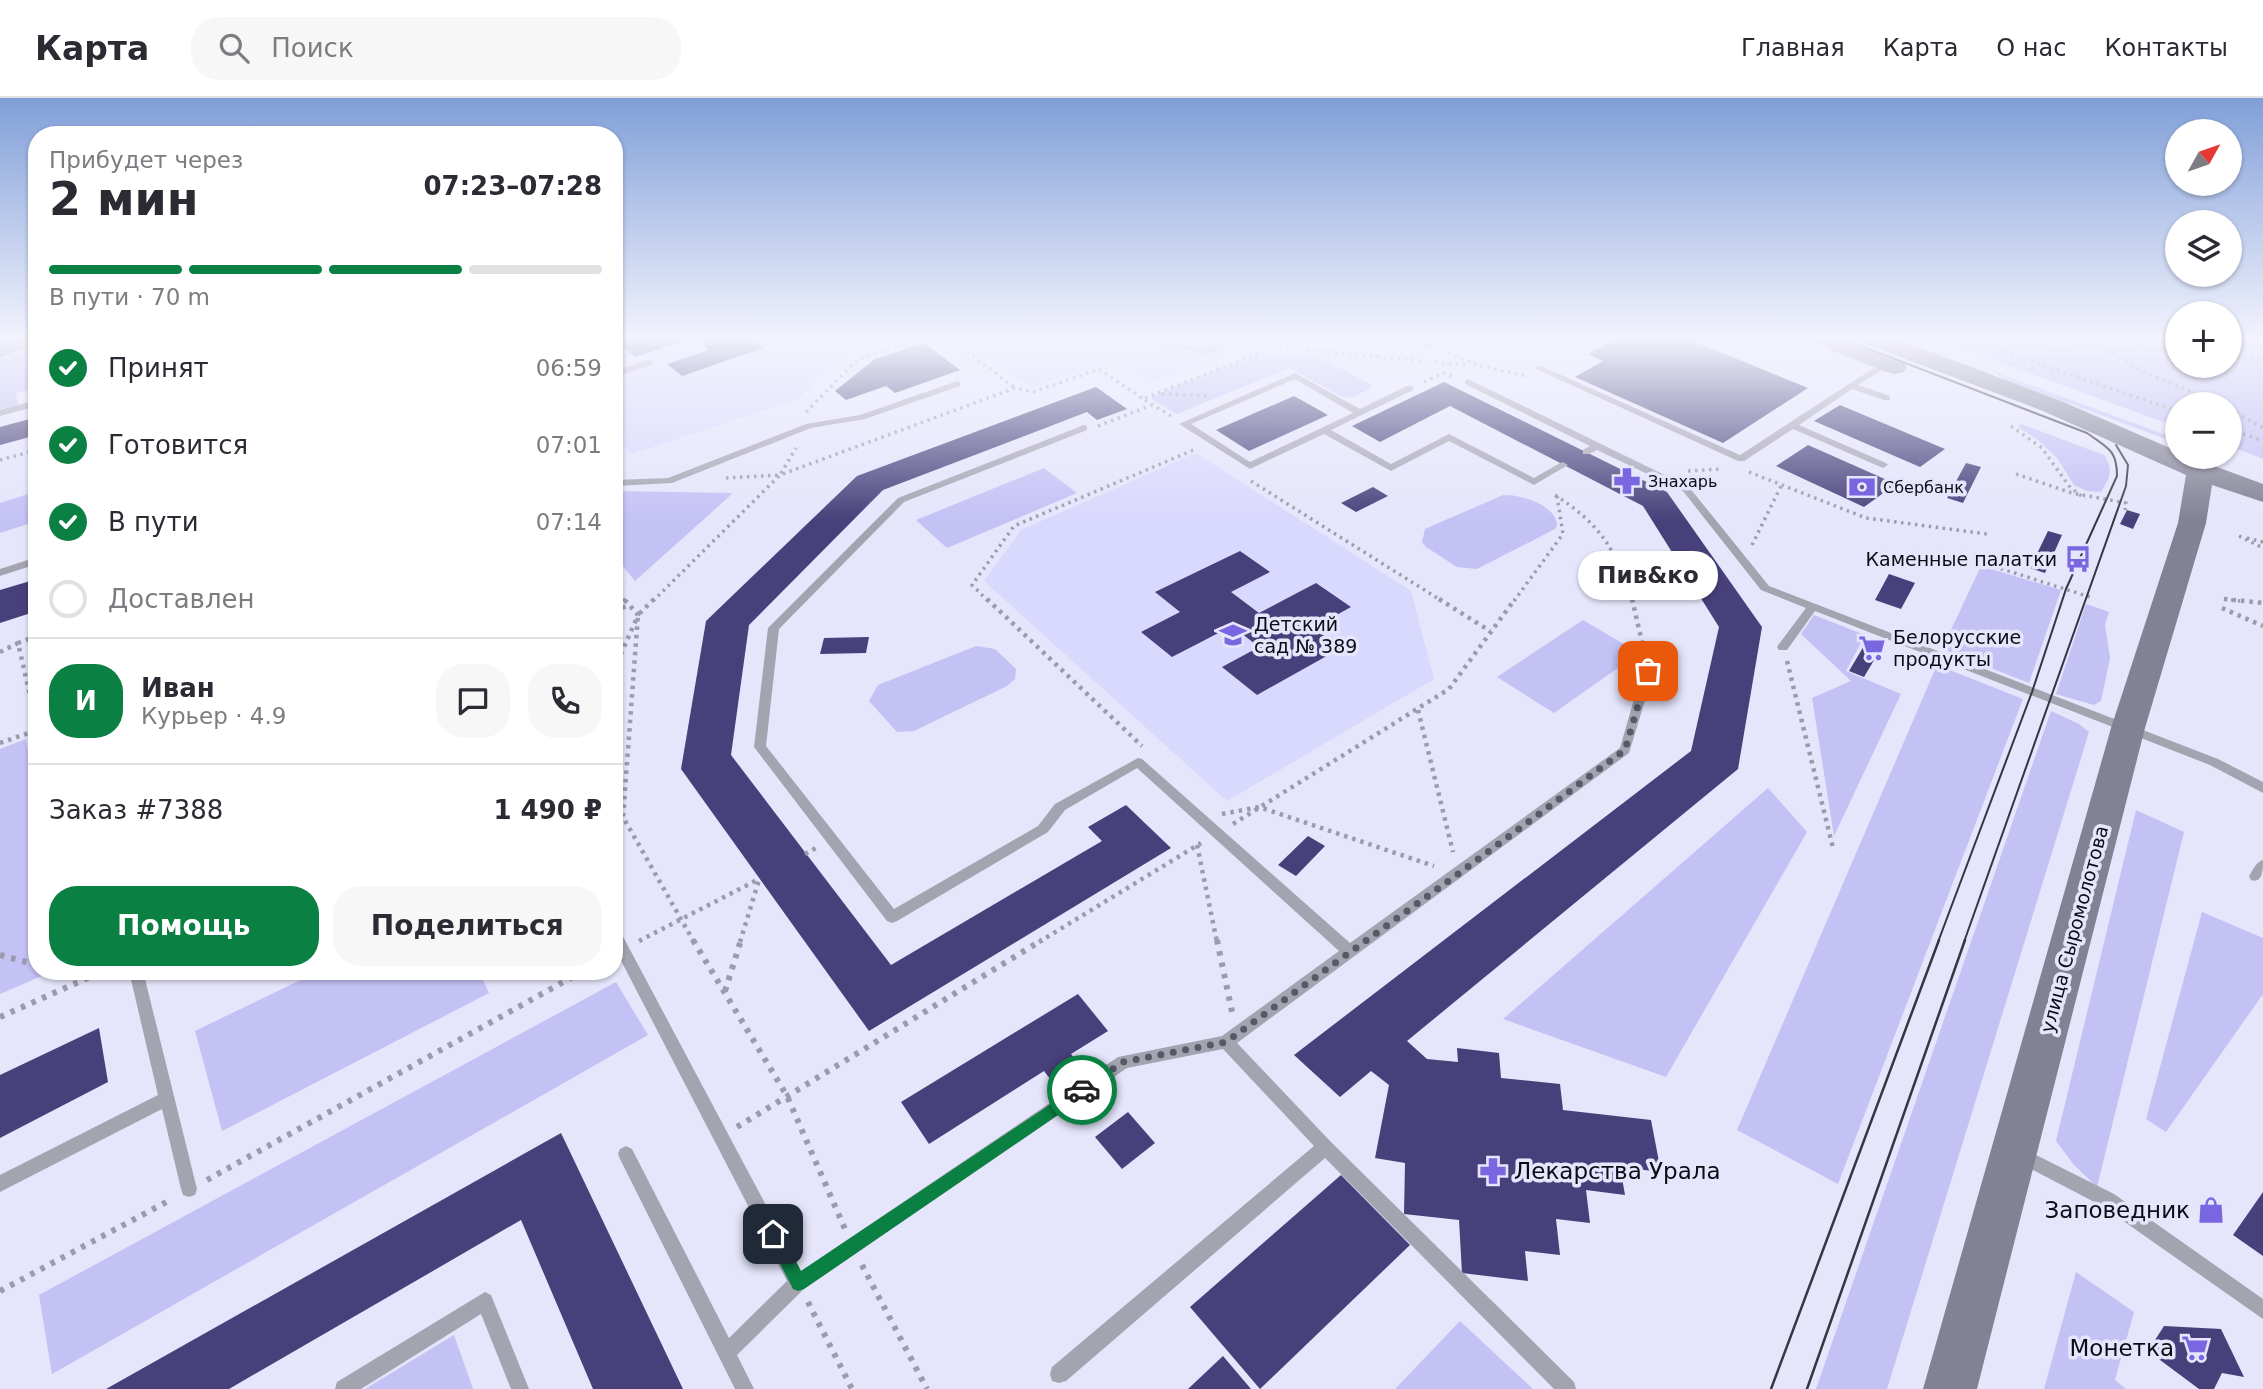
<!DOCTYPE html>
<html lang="ru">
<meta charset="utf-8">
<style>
:root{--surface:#fff;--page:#f7f7f7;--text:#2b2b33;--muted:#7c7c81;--line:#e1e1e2;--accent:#0b8043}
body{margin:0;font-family:"DejaVu Sans",sans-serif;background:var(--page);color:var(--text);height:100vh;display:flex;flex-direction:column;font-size:26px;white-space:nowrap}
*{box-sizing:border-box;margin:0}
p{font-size:23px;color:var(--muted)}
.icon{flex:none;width:38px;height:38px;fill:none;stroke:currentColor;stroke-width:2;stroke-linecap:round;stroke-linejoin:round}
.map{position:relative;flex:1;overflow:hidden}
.sheet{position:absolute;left:28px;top:28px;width:595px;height:854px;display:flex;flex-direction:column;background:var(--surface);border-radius:28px;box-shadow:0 2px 5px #0004}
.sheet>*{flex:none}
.needle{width:46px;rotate:50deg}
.buttons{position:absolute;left:2165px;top:21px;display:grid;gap:14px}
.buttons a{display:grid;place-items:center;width:77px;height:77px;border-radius:50%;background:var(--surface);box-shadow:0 2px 5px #0004;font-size:35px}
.pin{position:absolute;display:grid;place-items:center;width:60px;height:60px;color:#fff;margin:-30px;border-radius:14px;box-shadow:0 4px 10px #0006}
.courier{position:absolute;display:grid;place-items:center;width:70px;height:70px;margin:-35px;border:5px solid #0b8043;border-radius:50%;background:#fff;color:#222;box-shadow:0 2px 9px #0007}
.bubble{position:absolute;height:49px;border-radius:24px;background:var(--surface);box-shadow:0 2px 5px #0004;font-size:23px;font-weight:700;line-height:49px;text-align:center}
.headline em{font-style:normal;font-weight:700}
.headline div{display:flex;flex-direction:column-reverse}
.headline{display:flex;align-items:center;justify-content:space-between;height:119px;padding:0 21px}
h1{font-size:46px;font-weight:700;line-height:52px}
.bar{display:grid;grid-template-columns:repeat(4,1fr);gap:10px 7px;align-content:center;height:84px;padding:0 21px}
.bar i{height:9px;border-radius:5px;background:var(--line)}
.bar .current{background:var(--accent)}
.bar p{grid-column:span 4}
.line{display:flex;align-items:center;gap:18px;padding:0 21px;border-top:2px solid var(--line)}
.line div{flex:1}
.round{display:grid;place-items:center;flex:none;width:74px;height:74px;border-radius:28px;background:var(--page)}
ol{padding:0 21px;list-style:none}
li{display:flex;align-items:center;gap:21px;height:77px}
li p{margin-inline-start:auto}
li .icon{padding:7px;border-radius:50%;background:var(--accent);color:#fff;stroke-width:4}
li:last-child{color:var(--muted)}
li i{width:38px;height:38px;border:4px solid var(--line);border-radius:50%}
.cta{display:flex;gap:14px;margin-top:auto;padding:14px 21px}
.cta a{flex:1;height:80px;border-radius:28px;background:var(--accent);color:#fff;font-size:28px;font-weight:700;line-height:80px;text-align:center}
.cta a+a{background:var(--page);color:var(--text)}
header{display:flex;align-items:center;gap:42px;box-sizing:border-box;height:98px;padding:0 35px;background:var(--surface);border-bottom:2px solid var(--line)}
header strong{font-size:33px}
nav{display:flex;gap:38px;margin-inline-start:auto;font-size:24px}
.search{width:490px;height:63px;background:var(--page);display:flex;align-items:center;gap:18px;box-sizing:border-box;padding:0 24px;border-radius:28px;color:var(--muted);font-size:26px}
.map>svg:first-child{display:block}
.built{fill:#d9d8fd}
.green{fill:#c4c1f5}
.building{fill:#47407a}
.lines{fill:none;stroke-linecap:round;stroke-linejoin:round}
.path-far2{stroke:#9b9bae;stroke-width:3.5;stroke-dasharray:2.5 4.5;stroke-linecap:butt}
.path-far1{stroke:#9b9bae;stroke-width:4.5;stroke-dasharray:3.5 5;stroke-linecap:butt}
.path{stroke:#9b9bae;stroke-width:6;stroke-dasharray:4.5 7;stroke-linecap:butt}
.lane{fill:#a4a3b0;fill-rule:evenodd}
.secondary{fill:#838295;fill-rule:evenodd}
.tram-far1{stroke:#363542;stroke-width:2}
.tram{stroke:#363542;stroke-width:2.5}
.route{fill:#0b8043}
.done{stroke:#595866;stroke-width:7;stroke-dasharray:0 12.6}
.labels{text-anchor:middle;stroke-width:7;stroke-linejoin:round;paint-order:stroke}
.far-poi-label{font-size:16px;fill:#0d0c16;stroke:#e5e5fc;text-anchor:start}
.poi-label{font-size:19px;fill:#0d0c16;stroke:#e5e5fc;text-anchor:start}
.street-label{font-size:19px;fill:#0d0c16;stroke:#e5e5fc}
.near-poi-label{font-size:23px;fill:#0d0c16;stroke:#e5e5fc;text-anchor:end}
</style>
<header>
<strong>Карта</strong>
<div class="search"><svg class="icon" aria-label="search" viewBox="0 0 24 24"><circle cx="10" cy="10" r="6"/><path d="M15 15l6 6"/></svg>Поиск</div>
<nav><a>Главная</a><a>Карта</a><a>О нас</a><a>Контакты</a></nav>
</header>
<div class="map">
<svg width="2263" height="1291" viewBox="0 0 2263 1291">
<rect width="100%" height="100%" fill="#e5e5fc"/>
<g class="built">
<polygon points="614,241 860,241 861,243 797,301 632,356 614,336"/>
<polygon points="965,241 1265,241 1148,285 1111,261 1031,290"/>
<polygon points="1196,355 1411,493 1434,581 1227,703 984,483 1021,432"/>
</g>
<g class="green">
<polygon points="1957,241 2177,241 2177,268 2230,268 2230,241 2263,241 2263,361 2230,348 2230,306 2177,306 2177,329 1972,254 1957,246"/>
<polygon points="37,248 37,290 16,295 19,308 0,311 0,260"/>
<polygon points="1259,256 1322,260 1371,287 1370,291 1350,300 1341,298 1289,270 1177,316 1151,301 1153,298"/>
<polygon points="1995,274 2177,341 2177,345 2003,281"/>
<path d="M2021 326 2104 357C2114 372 2110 380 2101 394L2087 393 2074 387 2057 360 2038 342 2018 329Z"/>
<polygon points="1044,370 1077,395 947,450 916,422"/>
<polygon points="37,393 37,423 0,435 0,405"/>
<polygon points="614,393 733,395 635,483 614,457"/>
<path d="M1503 397C1520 396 1556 407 1557 427L1555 431 1477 471 1457 469 1426 449 1422 444 1425 431Z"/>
<polygon points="1981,468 2061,492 2029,585 1942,551"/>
<polygon points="2086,506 2109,514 2105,527 2110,560 2101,603 2094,607 2056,596"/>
<polygon points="1814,517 1865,537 1846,573 1901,596 1834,738 1812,600 1851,583 1801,536"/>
<polygon points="1583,522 1639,555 1554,615 1497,579"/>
<polygon points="976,548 995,551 1016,571 1015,581 1007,588 914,633 897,634 869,603 878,587"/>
<polygon points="1937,567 2023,601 1838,1086 1737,1032"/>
<polygon points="2051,613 2079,626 2089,634 1887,1291 1816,1291"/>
<polygon points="26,641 37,711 37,873 53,873 0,896 0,651"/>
<polygon points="1768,690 1807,734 1666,979 1503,921"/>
<polygon points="2136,712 2184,734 2097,1089 2074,1067 2056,1043"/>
<polygon points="2202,814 2263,840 2263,896 2166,1034 2146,1021"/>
<polygon points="319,873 479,873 489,895 222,1033 195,933"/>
<polygon points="616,884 648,937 52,1276 39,1197"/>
<polygon points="2076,1174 2134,1214 2115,1282 2126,1291 2044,1291"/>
<polygon points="1460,1223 1533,1291 1395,1291"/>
<polygon points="454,1237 473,1291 365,1291"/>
</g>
<g class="building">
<polygon points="632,241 686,241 687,242 635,259 619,246"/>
<polygon points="697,241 752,241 763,250 682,278 667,266 709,252"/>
<polygon points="1615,241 1688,241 1808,290 1723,345 1575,279 1603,263 1588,256"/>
<polygon points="924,245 960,272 895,295 886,288 846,302 835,293 875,261"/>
<polygon points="1444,284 1667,394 1762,529 1738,671 1407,943 1427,961 1458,964 1457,950 1499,955 1501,980 1560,986 1563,1012 1651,1022 1661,1074 1620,1069 1625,1097 1586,1092 1590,1125 1556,1121 1560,1157 1525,1153 1528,1183 1462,1175 1459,1122 1404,1116 1405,1065 1375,1060 1389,987 1371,973 1340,999 1294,957 1691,653 1719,529 1643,408 1450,308 1380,344 1352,328"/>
<polygon points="1096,289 1127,311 1097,322 1087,314 883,392 749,527 731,657 891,867 1102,743 1088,729 1126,707 1171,750 869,933 681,671 706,523 857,378"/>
<polygon points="1294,298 1328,317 1249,353 1216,332"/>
<polygon points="1840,307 1859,315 1945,351 1920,369 1814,323"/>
<polygon points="37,319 37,337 0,347 0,329"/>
<polygon points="1808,347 1896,386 1864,409 1776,368"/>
<polygon points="1966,365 1981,369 1963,405 1947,400"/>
<polygon points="1373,389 1388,398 1356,414 1341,405"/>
<polygon points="2127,412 2140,416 2133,431 2120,426"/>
<polygon points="2048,433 2062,437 2045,475 2030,470"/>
<polygon points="1240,453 1270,474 1231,494 1259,515 1316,485 1351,509 1313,530 1341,550 1257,597 1222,569 1259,549 1232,528 1172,559 1141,534 1180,514 1155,494"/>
<polygon points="1889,476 1915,485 1901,511 1875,502"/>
<polygon points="37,481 37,513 0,525 0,492"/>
<polygon points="869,539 866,555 820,556 824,540"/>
<polygon points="1868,541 1883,547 1864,579 1849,573"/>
<polygon points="1308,738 1325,748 1296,778 1278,767"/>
<polygon points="1078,896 1108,933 1071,956 1086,976 1060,994 1044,973 929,1046 901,1004"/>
<polygon points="99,930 108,984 0,1040 0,977"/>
<polygon points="1128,1014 1155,1045 1122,1071 1095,1039"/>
<polygon points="561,1035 683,1291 593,1291 521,1122 229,1291 106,1291"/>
<polygon points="1341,1077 1410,1147 1260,1291 1190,1209"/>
<polygon points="2263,1094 2263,1158 2233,1137"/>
<polygon points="2164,1228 2221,1231 2244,1279 2222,1275 2214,1291 2199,1291 2148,1253"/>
<polygon points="1223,1258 1251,1291 1188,1291"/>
</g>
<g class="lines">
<g class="path-far2">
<polyline points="950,241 1015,290"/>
<polyline points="2089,241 2146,275 2221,306"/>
<polyline points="903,247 920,241"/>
<polyline points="1279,249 1423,263"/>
<polyline points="1964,251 2177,252"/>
<polyline points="2001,252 2009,241"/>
<polyline points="2004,254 2177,313"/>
<polyline points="1448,255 1480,268 1526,278"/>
<polyline points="2230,257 2263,262"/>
<polyline points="1435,264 1465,267"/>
<polyline points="1424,284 1444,275 1454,279"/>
<polyline points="1162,296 1209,298"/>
<polyline points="2230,311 2263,330"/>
<polyline points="806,314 857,262 899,248 906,241"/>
<polyline points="1171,318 1143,301 1294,241"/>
<polyline points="1098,328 1152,307"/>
<polyline points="2011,328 2042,350 2069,388 2085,401"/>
<polyline points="2230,331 2263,343"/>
<polyline points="0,362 37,352"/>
<polyline points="1688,373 1721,371"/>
<polyline points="1749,374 1866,420 1987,436"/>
<polyline points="2016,376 2072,395 2126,405 2125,412"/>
<polyline points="726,380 780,377 796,350"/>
<polyline points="1251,383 1442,503"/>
<path d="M1555 397C1601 427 1615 450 1632 503"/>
<polyline points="2239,438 2263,450"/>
<polyline points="2247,440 2263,444"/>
<polyline points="1752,447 1781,388"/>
<polyline points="1974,462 2093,500"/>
<polyline points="614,490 625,503"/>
<polyline points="2224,501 2240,503"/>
<polyline points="653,503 780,377 1015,290 1033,294 1099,271 1143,301"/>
<polyline points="988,503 972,487 1014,428 1196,351"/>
<polyline points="1514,503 1563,436 1557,398"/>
</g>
<g class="path-far1">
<polyline points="654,501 638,517 623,719 694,844"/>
<polyline points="987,501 1142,648"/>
<polyline points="1439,501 1490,533"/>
<polyline points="1632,501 1645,557"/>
<polyline points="2224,501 2263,505"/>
<polyline points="2222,510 2263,528"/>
<polyline points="614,512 628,508"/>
<polyline points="37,538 18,545 37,628"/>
<polyline points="0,554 18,545"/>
<polyline points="1787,563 1833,750"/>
<polyline points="614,572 638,517 624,501"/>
<polyline points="1418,612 1453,754"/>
<polyline points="0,645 37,632"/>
<polyline points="1222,716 1259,709 1434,768"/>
<polyline points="1233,726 1449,591 1515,501"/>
<polyline points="1197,747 1217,844"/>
<polyline points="805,756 816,750"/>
<polyline points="639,843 759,781"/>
<polyline points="740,844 759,782"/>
<polyline points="1039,844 1201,745"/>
</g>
<g class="path">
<polyline points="693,842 787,998 845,1131"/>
<polyline points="1217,842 1232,914"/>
<polyline points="0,857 37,867"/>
<polyline points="91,873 92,878 102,873"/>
<polyline points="725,893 741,842"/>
<polyline points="0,919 92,878"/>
<polyline points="737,1029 1042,842"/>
<polyline points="207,1082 583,873"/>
<polyline points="862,1167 927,1291"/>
<polyline points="0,1193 172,1101"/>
<polyline points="808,1204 852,1291"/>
</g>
<g class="lane">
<path d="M1135 241C1158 241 1179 248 1202 250 1213 250 1225 241 1240 241L1206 256Z"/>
<polygon points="1414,241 1425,241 1437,249 1430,251"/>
<polygon points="649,262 652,263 652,267 614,279 614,273"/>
<polygon points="1886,262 1890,265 1889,267 1858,287 1890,298 1890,302 1884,302 1852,291 1799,327 1886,365 1888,367 1883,370 1793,331 1744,363 1738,363 1534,270 1541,268 1740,357"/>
<path d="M1295 275 1360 311 1407 288H1413V292L1331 332 1391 366 1449 336 1534 380 1560 365 1563 364 1568 367 1534 387 1449 343 1391 373 1324 336 1250 371 1179 326ZM1295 281 1353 315 1250 364 1191 326Z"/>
<polygon points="1468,281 1689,389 1769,488 2218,661 2263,684 2263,695 2210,667 1815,513 1787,552 1779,552 1777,549 1779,546 1806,510 1761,492 1683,393 1597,352 1589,356 1583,356 1583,352 1590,348 1465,286 1465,282"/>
<polygon points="957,283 960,284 960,288 865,321 811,330 672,385 614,388 614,382 668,380 806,326 860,317"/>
<polygon points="37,302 37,308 0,318 0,312"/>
<polygon points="1084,327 1087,328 1087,332 904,404 779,531 766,648 894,811 1038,728 1055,706 1138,660 1142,661 1350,845 1620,650 1642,573 1644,570 1652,570 1654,573 1629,655 1237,945 1331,1044 1574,1284 1576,1291 1554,1291 1325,1060 1066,1283 1059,1285 1052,1283 1050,1276 1052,1269 1314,1048 1223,951 1127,970 804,1191 737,1257 754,1291 735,1291 620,1061 618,1056 620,1051 626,1048 632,1051 729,1240 787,1183 614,849 614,829 619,831 801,1173 1118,959 1222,938 1339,853 1137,670 1065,712 1048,734 897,823 892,825 887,823 754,649 768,530 898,400"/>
<polygon points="37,459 37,466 0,478 0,471"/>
<path d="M2263 762C2263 771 2263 786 2251 782L2249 778C2253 772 2256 764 2263 762Z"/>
<polygon points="129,873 143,873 197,1091 195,1097 189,1099 183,1097 181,1091 162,1011 0,1094 0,1077 158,997"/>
<polygon points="2020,1049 2114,1096 2263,1201 2263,1221 2102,1108 2014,1062 2012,1057 2014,1052"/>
<polygon points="485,1194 491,1197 529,1291 511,1291 481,1216 361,1291 335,1291 337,1284"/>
</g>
<g class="secondary">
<polygon points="8,241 37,241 37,247 0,259 0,244"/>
<polygon points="1813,241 1847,241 1904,264 1907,269 1904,274 1895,276 1886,274 1817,246"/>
<polygon points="1862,241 1897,241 2061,303 2177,353 2177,359 2190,359 2263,386 2263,404 2212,387 2206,425 2145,630 1977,1291 1923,1291 2111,630 2178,425 2186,377 2043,313 1866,246"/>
</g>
<g class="tram-far1">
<path d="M1843 241 2087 335C2107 350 2117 351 2117 378L2066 491 2032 594 1938 844"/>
<polyline points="1964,844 2126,388 2128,367 2116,347"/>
</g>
<g class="tram">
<polyline points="1771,1291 1939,842"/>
<polyline points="1807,1291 1965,842"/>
</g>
</g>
<linearGradient id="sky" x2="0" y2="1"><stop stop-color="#809fd8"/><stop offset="0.57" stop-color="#f3f3fe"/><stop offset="1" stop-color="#f3f3fe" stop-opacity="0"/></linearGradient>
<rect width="2263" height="422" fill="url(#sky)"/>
<polygon class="route" points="1082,985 1089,992 1087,997 804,1191 798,1193 793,1191 765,1136 768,1130 773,1128 779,1130 801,1173"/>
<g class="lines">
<polyline class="done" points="1082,992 1123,964 1226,944 1458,776 1625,652 1648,573"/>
</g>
<defs>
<symbol id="pharmacy-bare" viewBox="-9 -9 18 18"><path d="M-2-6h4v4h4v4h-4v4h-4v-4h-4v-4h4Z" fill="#7a66e1" stroke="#e5e5fc" stroke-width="2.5" paint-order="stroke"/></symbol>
<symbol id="bank-bare" viewBox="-9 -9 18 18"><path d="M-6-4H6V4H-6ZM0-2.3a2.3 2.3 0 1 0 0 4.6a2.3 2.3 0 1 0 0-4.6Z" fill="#7a66e1" stroke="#e5e5fc" stroke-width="2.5" paint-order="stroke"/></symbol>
<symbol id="bus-bare" viewBox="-9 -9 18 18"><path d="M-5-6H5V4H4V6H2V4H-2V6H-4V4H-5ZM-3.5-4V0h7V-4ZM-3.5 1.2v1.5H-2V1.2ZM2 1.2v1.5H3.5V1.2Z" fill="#7a66e1" stroke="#e5e5fc" stroke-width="2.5" paint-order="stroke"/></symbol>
<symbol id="school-bare" viewBox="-9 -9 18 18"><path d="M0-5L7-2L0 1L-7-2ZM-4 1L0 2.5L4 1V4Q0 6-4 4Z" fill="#7a66e1" stroke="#e5e5fc" stroke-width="2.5" paint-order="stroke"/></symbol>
<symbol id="supermarket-bare" viewBox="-9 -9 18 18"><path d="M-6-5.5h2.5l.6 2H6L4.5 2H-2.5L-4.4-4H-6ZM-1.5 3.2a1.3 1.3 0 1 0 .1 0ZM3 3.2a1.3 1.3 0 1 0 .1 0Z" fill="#7a66e1" stroke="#e5e5fc" stroke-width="2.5" paint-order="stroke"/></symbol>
<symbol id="shop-bare" viewBox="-9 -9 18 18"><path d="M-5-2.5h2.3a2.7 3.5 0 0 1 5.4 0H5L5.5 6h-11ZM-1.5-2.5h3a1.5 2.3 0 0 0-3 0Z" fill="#7a66e1" stroke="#e5e5fc" stroke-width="2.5" paint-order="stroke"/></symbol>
</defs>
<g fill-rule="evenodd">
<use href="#pharmacy-bare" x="1608" y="364" width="38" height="38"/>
<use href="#bank-bare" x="1843" y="370" width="38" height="38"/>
<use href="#bus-bare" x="2059" y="442" width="38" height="38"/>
<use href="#school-bare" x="1214" y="518" width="38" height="38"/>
<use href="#supermarket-bare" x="1853" y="531" width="38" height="38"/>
<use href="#pharmacy-bare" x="1474" y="1054" width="38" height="38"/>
<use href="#shop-bare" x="2192" y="1093" width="38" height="38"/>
<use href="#supermarket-bare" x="2176" y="1231" width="38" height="38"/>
</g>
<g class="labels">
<g class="far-poi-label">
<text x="1648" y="389">Знахарь</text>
<text x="1883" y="395">Сбербанк</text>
</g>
<g class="poi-label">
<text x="2057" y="468" text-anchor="end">Каменные палатки</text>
<text x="1254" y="533">Детский<tspan x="1254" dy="22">сад № 389</tspan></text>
<text x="1893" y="546">Белорусские<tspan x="1893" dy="22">продукты</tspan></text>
</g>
<g class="street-label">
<text transform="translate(2074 831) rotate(-75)" y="7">улица Сыромолотова</text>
</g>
<g class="near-poi-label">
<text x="1514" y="1081" text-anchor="start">Лекарства Урала</text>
<text x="2190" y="1120">Заповедник</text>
<text x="2174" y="1258">Монетка</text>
</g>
</g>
</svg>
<div class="buttons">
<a><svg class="needle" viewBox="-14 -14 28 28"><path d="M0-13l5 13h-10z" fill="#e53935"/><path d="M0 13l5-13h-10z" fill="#7c7c81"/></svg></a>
<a><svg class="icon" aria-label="layers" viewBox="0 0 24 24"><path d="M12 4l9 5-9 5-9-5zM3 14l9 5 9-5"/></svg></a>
<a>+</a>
<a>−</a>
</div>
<div class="pin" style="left:1648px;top:573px;background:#ea580c"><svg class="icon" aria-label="bag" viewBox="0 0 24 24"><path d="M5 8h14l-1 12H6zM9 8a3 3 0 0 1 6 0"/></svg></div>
<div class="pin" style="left:773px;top:1136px;background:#1f2937"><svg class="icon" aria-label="home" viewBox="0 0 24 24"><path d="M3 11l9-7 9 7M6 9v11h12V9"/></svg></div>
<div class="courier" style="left:1082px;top:992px"><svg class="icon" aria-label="car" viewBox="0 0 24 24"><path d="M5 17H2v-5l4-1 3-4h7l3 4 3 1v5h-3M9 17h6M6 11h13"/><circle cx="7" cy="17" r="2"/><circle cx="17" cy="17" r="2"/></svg></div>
<div class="bubble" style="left:1578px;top:453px;width:140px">Пив&amp;ко</div>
<section class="sheet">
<div class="headline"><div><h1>2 мин</h1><p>Прибудет через</p></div><em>07:23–07:28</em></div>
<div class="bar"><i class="current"></i><i class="current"></i><i class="current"></i><i></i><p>В пути · 70 m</p></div>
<ol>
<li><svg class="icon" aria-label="check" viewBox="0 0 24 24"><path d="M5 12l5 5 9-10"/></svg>Принят<p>06:59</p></li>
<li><svg class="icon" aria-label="check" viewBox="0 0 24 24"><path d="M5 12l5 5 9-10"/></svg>Готовится<p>07:01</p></li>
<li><svg class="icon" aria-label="check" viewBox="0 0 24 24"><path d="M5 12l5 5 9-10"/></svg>В пути<p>07:14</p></li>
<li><i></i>Доставлен</li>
</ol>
<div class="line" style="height:126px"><b class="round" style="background:var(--accent);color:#fff">И</b><div><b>Иван</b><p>Курьер · 4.9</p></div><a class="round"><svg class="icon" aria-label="chat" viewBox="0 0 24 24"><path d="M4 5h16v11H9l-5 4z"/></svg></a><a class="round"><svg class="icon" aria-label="phone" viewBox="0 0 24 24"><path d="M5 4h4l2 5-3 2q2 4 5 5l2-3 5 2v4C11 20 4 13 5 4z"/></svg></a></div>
<div class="line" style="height:91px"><div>Заказ #7388</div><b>1 490 ₽</b></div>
<div class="cta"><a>Помощь</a><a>Поделиться</a></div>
</section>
</div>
